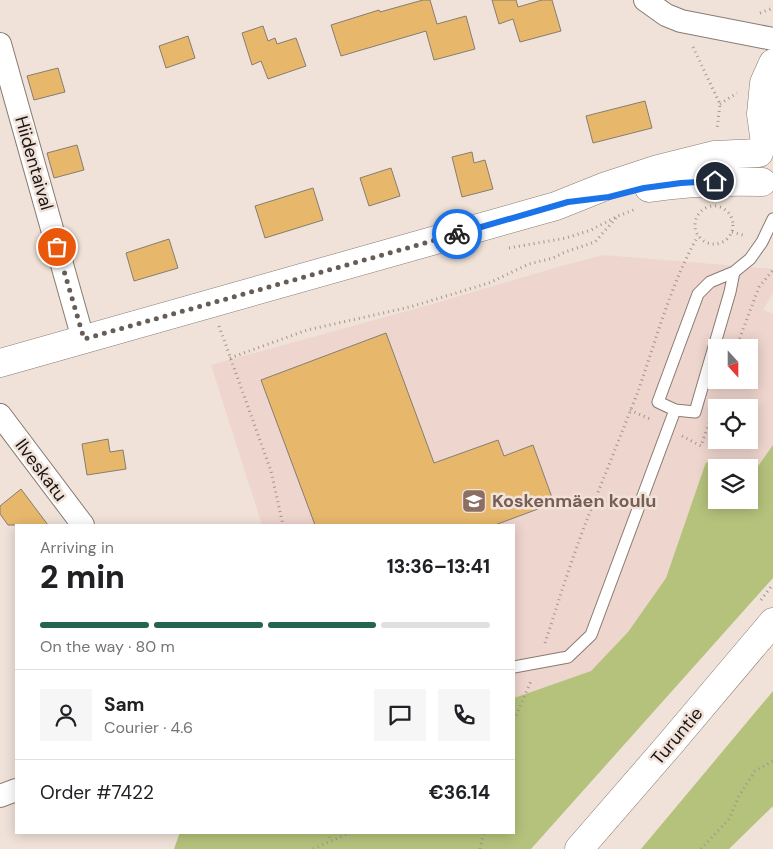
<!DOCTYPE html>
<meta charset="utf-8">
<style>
:root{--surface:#fff;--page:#f6f6f6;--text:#202124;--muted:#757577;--line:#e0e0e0;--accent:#256451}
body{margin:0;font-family:"DM Sans",sans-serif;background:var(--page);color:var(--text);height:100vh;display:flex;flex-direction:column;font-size:19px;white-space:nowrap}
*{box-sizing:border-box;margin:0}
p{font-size:16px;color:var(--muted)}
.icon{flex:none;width:28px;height:28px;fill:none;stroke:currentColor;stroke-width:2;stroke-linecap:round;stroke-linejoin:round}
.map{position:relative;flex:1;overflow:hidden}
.drawer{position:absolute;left:15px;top:524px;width:500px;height:310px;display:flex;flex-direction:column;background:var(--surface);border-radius:0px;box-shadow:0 2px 12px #0003}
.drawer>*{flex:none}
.needle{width:32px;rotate:159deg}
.controls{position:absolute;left:708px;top:339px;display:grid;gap:10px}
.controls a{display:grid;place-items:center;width:50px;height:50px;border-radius:0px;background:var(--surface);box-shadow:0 2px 12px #0003;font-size:25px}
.pin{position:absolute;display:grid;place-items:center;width:42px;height:42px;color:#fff;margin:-21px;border:2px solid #fff;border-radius:50%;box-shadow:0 1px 5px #0007}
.courier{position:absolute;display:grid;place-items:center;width:50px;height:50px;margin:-25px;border:4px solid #1a73e8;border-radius:50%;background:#fff;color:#222;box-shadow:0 1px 6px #0007}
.headline em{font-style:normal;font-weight:800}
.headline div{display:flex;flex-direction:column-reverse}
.headline{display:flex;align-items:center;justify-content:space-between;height:85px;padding:0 25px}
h1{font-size:32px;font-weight:800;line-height:38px}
.bar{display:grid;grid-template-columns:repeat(4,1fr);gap:8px 5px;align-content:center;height:60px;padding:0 25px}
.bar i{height:6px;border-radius:4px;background:var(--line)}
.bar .selected{background:var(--accent)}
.bar p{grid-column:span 4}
.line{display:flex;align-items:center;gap:12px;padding:0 25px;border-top:1px solid var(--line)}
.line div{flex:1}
.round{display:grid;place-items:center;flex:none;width:52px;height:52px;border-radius:0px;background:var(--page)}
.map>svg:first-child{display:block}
.education{fill:#eed5cd;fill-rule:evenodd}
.green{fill:#b5c27c}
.building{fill:#e7b86c;stroke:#857d71}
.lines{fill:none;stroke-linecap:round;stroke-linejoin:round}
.lane-casing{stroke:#887b72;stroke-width:13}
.street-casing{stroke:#887b72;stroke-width:24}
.secondary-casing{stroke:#887b72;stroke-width:29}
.highway-casing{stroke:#887b72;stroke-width:29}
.path{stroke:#a1968f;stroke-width:3;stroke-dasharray:1 4;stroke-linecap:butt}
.lane{stroke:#fff;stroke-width:11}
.street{stroke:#fff;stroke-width:22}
.secondary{stroke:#fff;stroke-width:28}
.highway{stroke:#fff;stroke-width:28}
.done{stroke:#665d58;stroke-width:5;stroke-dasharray:0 9}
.route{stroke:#1a73e8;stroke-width:6}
.labels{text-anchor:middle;stroke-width:5;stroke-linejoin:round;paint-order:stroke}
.street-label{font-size:18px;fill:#1b1613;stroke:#f0e2d8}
.education-label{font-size:18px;font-weight:bold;fill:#785e54;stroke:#f0e2d8;text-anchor:start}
</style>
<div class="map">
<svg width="773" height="849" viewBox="0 0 773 849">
<rect width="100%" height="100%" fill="#f0e2d8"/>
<path class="education" d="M604 255 773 269V293L763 310 773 314V445L751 476H749V468L723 467 706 462 666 578 628 632 591 671 514 698V525H262L211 365 436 303 561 266ZM716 348H749V380H716ZM716 408H749V440H716Z"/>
<g class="green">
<polygon points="773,445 773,578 531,849 174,849 180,832 514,832 514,698 591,671 628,632 666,578 706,462 723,467 716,468 716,500 749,500 749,476 751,476"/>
<polygon points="773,691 773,806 729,849 641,849"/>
</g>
<g class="building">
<polygon points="423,0 430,0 437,24 466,16 475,49 434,60 426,31 341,56 331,25 379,10 380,12"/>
<polygon points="492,0 516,0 518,7 542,0 552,0 561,31 520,42 513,19 499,24"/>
<polygon points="263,26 268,41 275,38 277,44 296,38 306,66 268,79 261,61 252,65 242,33"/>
<polygon points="188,36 195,58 166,68 159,46"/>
<polygon points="58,68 65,92 34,100 27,76"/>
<polygon points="645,101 652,128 593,143 586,116"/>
<polygon points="77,145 84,170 54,178 47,153"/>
<polygon points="472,152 474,163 485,160 493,189 462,197 452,157"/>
<polygon points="391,168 400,196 369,206 360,178"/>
<polygon points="313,188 323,220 265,238 255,206"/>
<polygon points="169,239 178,268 134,281 126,253"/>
<polygon points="386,333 434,463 498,440 504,456 533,445 554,503 495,525 315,525 261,380"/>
<polygon points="108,439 110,452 123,450 126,469 87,475 82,444"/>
<polygon points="21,489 48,525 8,525 0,514 0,506"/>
</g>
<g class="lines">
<defs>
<g id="lane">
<polyline points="734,272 730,292 695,412 675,410 658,402 698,294 710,282 734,272 750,259 762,242 773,219"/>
<polyline points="514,667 568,657 591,635 675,410"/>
</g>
<g id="street">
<polyline points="645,0 666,15 681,21 773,39"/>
<polyline points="0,44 83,339"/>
<polyline points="0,415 83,525"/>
<polyline points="0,796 16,790"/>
</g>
<g id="secondary">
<polyline points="765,143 761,114 764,83 773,63"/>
<path d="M649 188C687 182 724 181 762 182"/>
<polyline points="0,363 556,206 606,186 658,169 714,155 759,153"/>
</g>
<polyline id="highway" points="579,849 670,744 773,622"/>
</defs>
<use href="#lane" class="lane-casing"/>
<use href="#street" class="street-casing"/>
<use href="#secondary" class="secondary-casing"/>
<use href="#highway" class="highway-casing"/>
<g class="path">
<polyline points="760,13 770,9 773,6"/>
<polyline points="693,47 720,104 717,129"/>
<polyline points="720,104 737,93"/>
<circle cx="714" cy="225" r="19"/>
<polyline points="732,232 746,236"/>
<polyline points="509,248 566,238 591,230 618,216 636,209"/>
<polyline points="219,326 271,471 283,525"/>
<polyline points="736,348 759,287 773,270"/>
<polyline points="230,358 307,330 410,307 489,283 529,264 553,258 565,252 595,242 617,217"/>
<polyline points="630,410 650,419"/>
<polyline points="682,436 701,446 709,423"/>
<polyline points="761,600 773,584"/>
<path d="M545 643C560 597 574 551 592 507 607 470 622 432 637 394 656 341 670 285 698 236"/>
<polyline points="514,720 531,681"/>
<polyline points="327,832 331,841"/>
<polyline points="313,849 351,832"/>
<polyline points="480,849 484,832"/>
<polyline points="701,849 729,819 739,796 755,771 773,761"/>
</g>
<use href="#lane" class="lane"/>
<use href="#street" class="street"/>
<use href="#secondary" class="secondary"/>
<use href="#highway" class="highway"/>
</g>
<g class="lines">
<polyline class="done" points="57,247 84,339 457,234"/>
<polyline class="route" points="457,234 568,202 609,197 644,188 681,183 715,181"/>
</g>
<defs>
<symbol id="school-square" viewBox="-11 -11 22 22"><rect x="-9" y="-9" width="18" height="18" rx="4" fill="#8d6e63" stroke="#f0e2d8"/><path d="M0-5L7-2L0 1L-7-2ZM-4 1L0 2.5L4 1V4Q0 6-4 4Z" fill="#fff"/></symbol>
</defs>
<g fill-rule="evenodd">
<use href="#school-square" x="460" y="487" width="28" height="28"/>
</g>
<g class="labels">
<g class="street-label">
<text transform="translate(34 163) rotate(74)" y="6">Hiidentaival</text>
<text transform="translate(41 470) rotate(53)" y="6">Ilveskatu</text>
<text transform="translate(677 736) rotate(-50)" y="6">Turuntie</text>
</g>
<g class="education-label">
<text x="492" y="507">Koskenmäen koulu</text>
</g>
</g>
</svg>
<div class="controls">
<a><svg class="needle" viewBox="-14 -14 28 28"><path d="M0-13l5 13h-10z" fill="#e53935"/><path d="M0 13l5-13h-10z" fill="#757577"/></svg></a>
<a><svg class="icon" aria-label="locate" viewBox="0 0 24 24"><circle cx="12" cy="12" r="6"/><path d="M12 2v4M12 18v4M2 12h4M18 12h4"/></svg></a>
<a><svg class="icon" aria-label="layers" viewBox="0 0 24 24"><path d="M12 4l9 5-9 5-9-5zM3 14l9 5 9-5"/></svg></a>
</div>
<div class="pin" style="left:57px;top:247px;background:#ea580c"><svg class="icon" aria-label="bag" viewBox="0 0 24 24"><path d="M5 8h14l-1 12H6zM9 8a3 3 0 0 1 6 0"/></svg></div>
<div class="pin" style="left:715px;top:181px;background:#1f2937"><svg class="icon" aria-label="home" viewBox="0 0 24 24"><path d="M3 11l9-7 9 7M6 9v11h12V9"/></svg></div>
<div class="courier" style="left:457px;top:234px"><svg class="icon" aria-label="bike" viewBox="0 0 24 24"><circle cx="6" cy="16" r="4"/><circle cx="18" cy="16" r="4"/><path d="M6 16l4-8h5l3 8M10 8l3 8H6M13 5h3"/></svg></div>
<section class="drawer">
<div class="headline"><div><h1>2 min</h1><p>Arriving in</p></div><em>13:36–13:41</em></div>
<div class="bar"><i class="selected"></i><i class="selected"></i><i class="selected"></i><i></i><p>On the way · 80 m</p></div>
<div class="line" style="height:90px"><a class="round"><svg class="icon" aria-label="person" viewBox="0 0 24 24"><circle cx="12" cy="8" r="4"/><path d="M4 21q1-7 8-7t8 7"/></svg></a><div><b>Sam</b><p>Courier · 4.6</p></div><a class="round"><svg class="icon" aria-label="chat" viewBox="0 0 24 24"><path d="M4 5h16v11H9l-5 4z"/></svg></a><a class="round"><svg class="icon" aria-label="phone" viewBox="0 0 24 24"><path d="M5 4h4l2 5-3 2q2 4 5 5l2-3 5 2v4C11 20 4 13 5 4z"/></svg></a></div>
<div class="line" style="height:65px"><div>Order #7422</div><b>€36.14</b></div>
</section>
</div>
